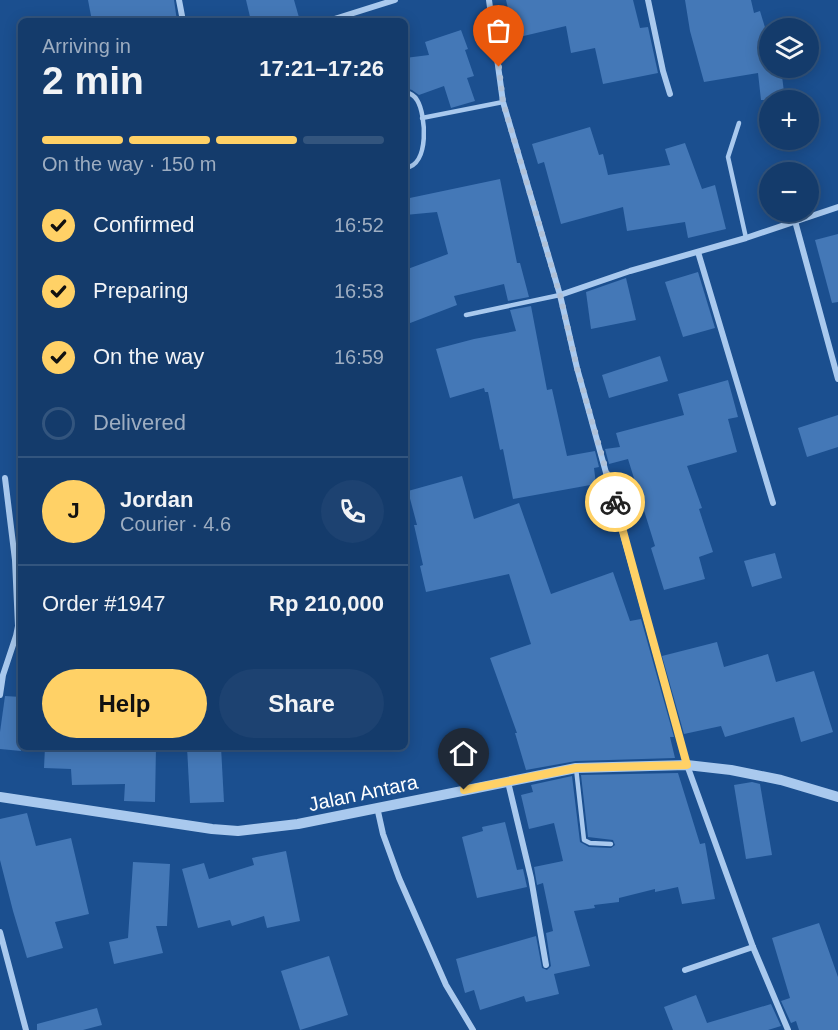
<!DOCTYPE html>
<meta charset="utf-8">
<style>
:root{--surface:#143b6b;--page:#1d4271;--text:#f1f3f6;--muted:#9dadc1;--line:#33557e;--accent:#ffd166}
body{margin:0;font-family:Arial,sans-serif;background:var(--page);color:var(--text);height:100vh;display:flex;flex-direction:column;font-size:22px;white-space:nowrap}
*{box-sizing:border-box;margin:0}
p{font-size:20px;color:var(--muted)}
.icon{flex:none;width:33px;height:33px;fill:none;stroke:currentColor;stroke-width:2;stroke-linecap:round;stroke-linejoin:round}
.map{position:relative;flex:1;overflow:hidden}
.side{position:absolute;left:18px;top:18px;width:390px;height:732px;display:flex;flex-direction:column;background:var(--surface);border-radius:9px;box-shadow:0 3px 15px #0003,0 0 0 2px var(--line)}
.side>*{flex:none}
.buttons{position:absolute;left:759px;top:18px;display:grid;gap:12px}
.buttons a{display:grid;place-items:center;width:60px;height:60px;border-radius:50%;background:var(--surface);box-shadow:0 3px 15px #0003,0 0 0 2px var(--line);font-size:30px}
.pin{position:absolute;display:grid;place-items:center;width:51px;height:51px;color:#fff;margin:-62px -26px;border-radius:50% 50% 50% 0;rotate:-45deg;box-shadow:0 0 6px #0007}
.pin .icon{rotate:45deg}
.courier{position:absolute;display:grid;place-items:center;width:60px;height:60px;margin:-30px;border:4px solid #ffd166;border-radius:50%;background:#fff;color:#222;box-shadow:0 2px 8px #0007}
.summary em{font-style:normal;font-weight:700}
.summary div{display:flex;flex-direction:column-reverse}
.summary{display:flex;align-items:center;justify-content:space-between;height:102px;padding:0 24px}
h1{font-size:39px;font-weight:700;line-height:45px}
.bar{display:grid;grid-template-columns:repeat(4,1fr);gap:9px 6px;align-content:center;height:72px;padding:0 24px}
.bar i{height:8px;border-radius:4px;background:var(--line)}
.bar .selected{background:var(--accent)}
.bar p{grid-column:span 4}
.line{display:flex;align-items:center;gap:15px;padding:0 24px;border-top:2px solid var(--line)}
.line div{flex:1}
.round{display:grid;place-items:center;flex:none;width:63px;height:63px;border-radius:32px;background:var(--page)}
ol{padding:0 24px;list-style:none}
li{display:flex;align-items:center;gap:18px;height:66px}
li p{margin-inline-start:auto}
li .icon{padding:6px;border-radius:50%;background:var(--accent);color:#111;stroke-width:4}
li:last-child{color:var(--muted)}
li i{width:33px;height:33px;border:3px solid var(--line);border-radius:50%}
.cta{display:flex;gap:12px;margin-top:auto;padding:12px 24px}
.cta a{flex:1;height:69px;border-radius:36px;background:var(--accent);color:#111;font-size:24px;font-weight:700;line-height:69px;text-align:center}
.cta a+a{background:var(--page);color:var(--text)}
.map>svg:first-child{display:block}
.building{fill:#4478b7}
.lines{fill:none;stroke-linecap:round;stroke-linejoin:round}
.service{stroke:#a9c9ee;stroke-width:4.5}
.minor{stroke:#a9c9ee;stroke-width:6}
.tertiary{stroke:#a9c9ee;stroke-width:10}
.done{stroke:#afc1d8;stroke-width:6;stroke-dasharray:0 10.8}
.route{stroke:#ffd166;stroke-width:8}
.labels{text-anchor:middle;stroke-width:4.5;stroke-linejoin:round;paint-order:stroke}
.street-label{font-size:20px;fill:#fff;stroke:#1b4f8f}
</style>
<div class="map">
<svg width="838" height="1030" viewBox="0 0 838 1030">
<rect width="100%" height="100%" fill="#1b4f8f"/>
<g class="building">
<polygon points="88,0 174,0 177,21 92,21"/>
<polygon points="246,0 294,0 300,21 251,21"/>
<polygon points="506,0 633,0 640,28 648,27 658,73 603,84 595,48 571,53 566,26 515,38"/>
<polygon points="685,0 751,0 754,13 760,11 770,44 770,68 781,68 785,100 761,100 758,73 704,82 690,31"/>
<polygon points="461,30 468,49 465,50 474,76 467,78 475,101 451,108 444,86 419,95 412,90 405,88 405,58 429,55 425,42"/>
<polygon points="590,127 599,155 603,154 608,175 670,165 665,149 685,143 702,189 715,185 726,229 688,238 685,222 627,231 623,207 561,224 544,162 538,164 532,144"/>
<polygon points="500,179 517,263 520,263 529,297 508,301 504,284 454,296 457,305 405,325 405,270 448,254 437,212 405,215 405,199"/>
<polygon points="838,234 838,302 832,303 815,240"/>
<polygon points="698,272 715,328 683,337 665,282"/>
<polygon points="626,278 636,320 591,329 586,292"/>
<polygon points="531,306 547,390 552,389 567,456 595,451 599,467 594,468 596,484 513,499 503,449 500,450 488,392 485,392 484,388 450,398 436,349 474,339 516,331 510,310"/>
<polygon points="660,356 668,381 609,398 602,375"/>
<polygon points="728,380 738,417 728,419 737,452 687,466 702,508 699,509 713,552 699,557 705,579 664,590 651,548 655,546 628,459 609,464 605,449 620,447 616,433 684,415 678,394"/>
<polygon points="838,415 838,447 807,457 798,428"/>
<polygon points="462,476 474,519 519,503 551,594 613,572 630,621 641,619 674,737 670,737 675,758 576,761 526,770 515,733 517,733 490,658 531,644 509,574 426,592 420,566 423,565 414,525 417,525 408,491"/>
<polygon points="775,553 782,578 752,587 744,561"/>
<polygon points="717,642 724,667 768,654 776,682 814,671 833,732 801,742 794,717 725,737 721,726 684,734 662,656"/>
<polygon points="5,696 21,697 21,751 0,749 0,732"/>
<polygon points="45,747 156,747 155,802 124,801 125,784 72,785 71,769 44,768"/>
<polygon points="187,747 221,747 224,802 190,803"/>
<polygon points="678,773 700,844 705,843 715,899 682,904 678,887 655,892 655,889 619,898 619,902 594,905 595,908 574,911 590,966 554,974 559,994 526,1002 524,996 480,1010 474,990 465,993 456,959 536,936 542,968 547,970 551,966 546,933 553,931 543,883 537,885 534,867 563,861 554,823 529,829 521,795 533,792 531,785 572,776 580,842 589,847 611,848 615,845 613,840 588,837 581,775"/>
<polygon points="752,782 760,784 772,855 746,859 734,785"/>
<polygon points="27,813 36,846 71,838 89,914 55,922 63,948 27,958 13,911 0,860 0,819"/>
<polygon points="505,822 517,870 523,869 527,887 477,898 462,837 483,831 482,827"/>
<polygon points="286,851 300,921 267,928 264,916 232,926 230,920 198,928 182,869 204,863 209,879 254,865 252,858"/>
<polygon points="133,862 170,864 167,926 156,926 163,953 114,964 109,942 128,938"/>
<polygon points="819,923 838,977 838,1030 799,1030 796,1021 791,1023 781,1001 790,998 772,938"/>
<polygon points="329,956 348,1015 300,1030 281,971"/>
<polygon points="696,995 707,1023 771,1004 781,1026 768,1030 673,1030 664,1007"/>
<polygon points="97,1008 102,1025 83,1030 37,1030 37,1024"/>
</g>
<g class="lines">
<g class="service">
<path d="M405 92C410 93 414 95 417 100 426 114 430 166 405 168"/>
<polyline points="422,118 503,102"/>
<polyline points="739,123 728,157 746,238"/>
<polyline points="466,315 560,295"/>
<polyline points="405,648 407,655"/>
<polyline points="576,768 584,840 590,843 611,844"/>
</g>
<g class="minor">
<polyline points="179,0 183,21"/>
<polyline points="489,0 503,102 560,295 577,368 687,765 753,947 788,1030"/>
<polyline points="648,0 663,71 670,94"/>
<polyline points="328,21 395,0"/>
<polyline points="795,221 838,379"/>
<polyline points="698,252 773,503"/>
<polyline points="560,295 630,271 746,238 838,207"/>
<polyline points="0,695 3,675 16,636 18,626 15,560 5,478"/>
<polyline points="508,782 531,878 546,965"/>
<polyline points="377,807 383,834 399,878 446,985 473,1030"/>
<polyline points="0,932 26,1030"/>
<polyline points="685,970 753,947"/>
</g>
<polyline class="tertiary" points="0,797 212,829 238,831 298,824 576,768 687,765 731,770 781,780 838,797"/>
</g>
<g class="lines">
<polyline class="done" points="499,67 503,102 560,295 577,368 615,502"/>
<polyline class="route" points="464,790 576,768 687,765 615,502"/>
</g>
<g class="labels">
<g class="street-label">
<text transform="translate(363 793) rotate(-12)" y="7">Jalan Antara</text>
</g>
</g>
</svg>
<div class="buttons">
<a><svg class="icon" aria-label="layers" viewBox="0 0 24 24"><path d="M12 4l9 5-9 5-9-5zM3 14l9 5 9-5"/></svg></a>
<a>+</a>
<a>−</a>
</div>
<div class="pin" style="left:499px;top:67px;background:#ea580c"><svg class="icon" aria-label="bag" viewBox="0 0 24 24"><path d="M5 8h14l-1 12H6zM9 8a3 3 0 0 1 6 0"/></svg></div>
<div class="pin" style="left:464px;top:790px;background:#1f2937"><svg class="icon" aria-label="home" viewBox="0 0 24 24"><path d="M3 11l9-7 9 7M6 9v11h12V9"/></svg></div>
<div class="courier" style="left:615px;top:502px"><svg class="icon" aria-label="bike" viewBox="0 0 24 24"><circle cx="6" cy="16" r="4"/><circle cx="18" cy="16" r="4"/><path d="M6 16l4-8h5l3 8M10 8l3 8H6M13 5h3"/></svg></div>
<section class="side">
<div class="summary"><div><h1>2 min</h1><p>Arriving in</p></div><em>17:21–17:26</em></div>
<div class="bar"><i class="selected"></i><i class="selected"></i><i class="selected"></i><i></i><p>On the way · 150 m</p></div>
<ol>
<li><svg class="icon" aria-label="check" viewBox="0 0 24 24"><path d="M5 12l5 5 9-10"/></svg>Confirmed<p>16:52</p></li>
<li><svg class="icon" aria-label="check" viewBox="0 0 24 24"><path d="M5 12l5 5 9-10"/></svg>Preparing<p>16:53</p></li>
<li><svg class="icon" aria-label="check" viewBox="0 0 24 24"><path d="M5 12l5 5 9-10"/></svg>On the way<p>16:59</p></li>
<li><i></i>Delivered</li>
</ol>
<div class="line" style="height:108px"><b class="round" style="background:var(--accent);color:#111">J</b><div><b>Jordan</b><p>Courier · 4.6</p></div><a class="round"><svg class="icon" aria-label="phone" viewBox="0 0 24 24"><path d="M5 4h4l2 5-3 2q2 4 5 5l2-3 5 2v4C11 20 4 13 5 4z"/></svg></a></div>
<div class="line" style="height:78px"><div>Order #1947</div><b>Rp 210,000</b></div>
<div class="cta"><a>Help</a><a>Share</a></div>
</section>
</div>
